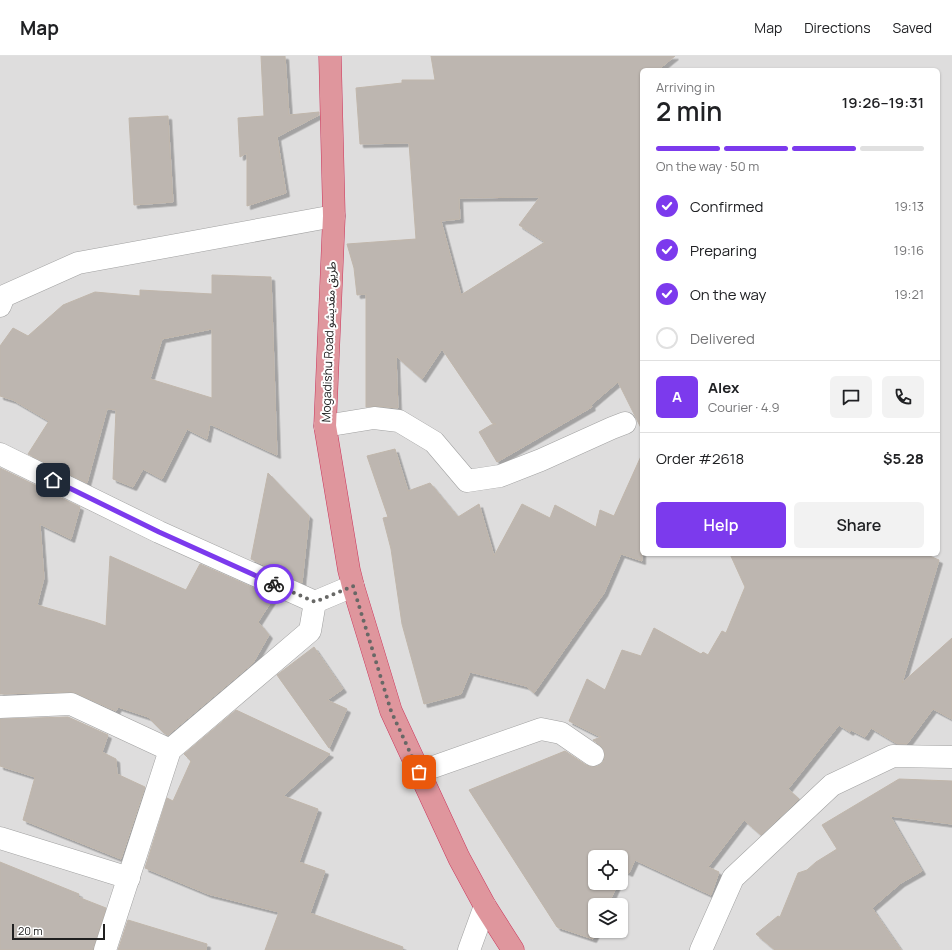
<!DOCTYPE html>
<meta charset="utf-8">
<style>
:root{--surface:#fff;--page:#f2f2f2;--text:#202124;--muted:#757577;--line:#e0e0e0;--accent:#7c3aed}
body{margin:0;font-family:Manrope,"Noto Sans Arabic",sans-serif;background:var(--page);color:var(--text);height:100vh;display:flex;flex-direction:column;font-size:15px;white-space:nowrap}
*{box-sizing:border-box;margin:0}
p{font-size:13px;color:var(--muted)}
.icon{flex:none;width:22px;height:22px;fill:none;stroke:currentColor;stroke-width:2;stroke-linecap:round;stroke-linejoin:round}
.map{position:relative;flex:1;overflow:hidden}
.panel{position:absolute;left:640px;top:12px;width:300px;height:488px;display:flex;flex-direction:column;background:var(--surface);border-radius:6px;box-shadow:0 1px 3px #0004}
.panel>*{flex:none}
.controls{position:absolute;left:588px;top:794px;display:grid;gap:8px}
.controls a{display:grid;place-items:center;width:40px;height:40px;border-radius:6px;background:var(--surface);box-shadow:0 1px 3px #0004;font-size:20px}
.scale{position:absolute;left:12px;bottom:10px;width:93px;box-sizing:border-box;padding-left:4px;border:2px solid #202020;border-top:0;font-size:11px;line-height:14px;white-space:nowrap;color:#202020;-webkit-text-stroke:3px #fff;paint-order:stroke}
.pin{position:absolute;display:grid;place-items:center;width:34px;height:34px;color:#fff;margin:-17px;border-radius:8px;box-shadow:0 2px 6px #0006}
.courier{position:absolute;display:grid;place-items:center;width:40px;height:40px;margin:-20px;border:3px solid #7c3aed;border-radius:50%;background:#fff;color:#222;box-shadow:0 1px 5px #0007}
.overview em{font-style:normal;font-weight:600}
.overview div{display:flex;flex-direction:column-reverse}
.overview{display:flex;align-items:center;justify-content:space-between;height:68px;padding:0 16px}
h1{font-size:26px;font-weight:600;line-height:30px}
.bar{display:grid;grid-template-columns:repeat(4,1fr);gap:6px 4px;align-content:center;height:48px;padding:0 16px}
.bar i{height:5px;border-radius:3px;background:var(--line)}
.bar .current{background:var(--accent)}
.bar p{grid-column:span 4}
.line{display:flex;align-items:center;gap:10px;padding:0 16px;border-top:1px solid var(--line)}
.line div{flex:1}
.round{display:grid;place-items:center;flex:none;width:42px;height:42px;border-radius:6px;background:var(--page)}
ol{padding:0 16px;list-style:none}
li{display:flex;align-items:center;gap:12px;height:44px}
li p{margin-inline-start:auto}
li .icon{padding:4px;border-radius:50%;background:var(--accent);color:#fff;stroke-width:4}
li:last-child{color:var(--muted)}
li i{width:22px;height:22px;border:2px solid var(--line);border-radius:50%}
.primary-button{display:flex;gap:8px;margin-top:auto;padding:8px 16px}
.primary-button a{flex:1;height:46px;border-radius:6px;background:var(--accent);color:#fff;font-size:16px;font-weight:600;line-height:46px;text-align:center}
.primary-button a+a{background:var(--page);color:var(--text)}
header{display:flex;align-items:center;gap:24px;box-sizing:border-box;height:56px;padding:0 20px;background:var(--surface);border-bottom:1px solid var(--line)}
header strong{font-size:19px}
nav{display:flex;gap:22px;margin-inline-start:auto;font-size:14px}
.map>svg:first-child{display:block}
.residential{fill:#dedddd;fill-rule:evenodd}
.building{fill:#bdb6b0;stroke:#c0b6ab;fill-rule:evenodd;filter:url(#shadow)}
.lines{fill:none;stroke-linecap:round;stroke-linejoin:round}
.street-casing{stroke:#a1a1a1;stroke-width:23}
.highway-casing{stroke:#cb365c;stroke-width:23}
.street{stroke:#fff;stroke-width:22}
.highway{stroke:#df969d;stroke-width:22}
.done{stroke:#686866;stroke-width:4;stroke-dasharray:0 7.2}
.route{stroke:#7c3aed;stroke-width:5}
.labels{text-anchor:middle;stroke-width:4;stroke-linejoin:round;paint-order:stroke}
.street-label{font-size:12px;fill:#202020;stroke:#fff}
</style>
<header>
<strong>Map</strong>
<nav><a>Map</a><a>Directions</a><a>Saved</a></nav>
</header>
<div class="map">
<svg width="952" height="894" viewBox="0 0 952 894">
<defs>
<filter id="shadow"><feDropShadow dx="3.5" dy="3.5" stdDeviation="0" flood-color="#0004"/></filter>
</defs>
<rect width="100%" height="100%" fill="#efede7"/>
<path class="residential" d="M0 0H952V894H0ZM642 14H938V498H642ZM595 801H621V827H595ZM595 849H621V875H595Z"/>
<g class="building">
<polygon points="261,0 285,0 289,59 319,56 319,59 277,81 286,137 247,150 247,97 240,101 238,62 264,60"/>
<path d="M431 0H675L658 14H642V374L618 326 591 349 592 351 497 406 479 376 491 369 496 368 492 367 442 293 422 323 396 300 398 352 375 350 366 351V238L357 239 354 212 347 188 416 183 409 87 360 88 356 32 402 27V24H435ZM540 141 519 169 545 186 461 239 441 165 460 163 459 142Z"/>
<polygon points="168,60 173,146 134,149 129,62"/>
<path d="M212 219 271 221 277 399 210 368 207 383 187 373 162 423 143 413 133 431 113 423 116 354 107 353 87 427 28 398 49 365 13 344 0 340V290L13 272 28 280 63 249 95 236 140 240V234L212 238ZM212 273V342L150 323 162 283Z"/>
<polygon points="395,393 408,435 430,427 458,461 479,448 494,500 522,448 550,462 555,449 596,471 600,454 614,460 642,398 642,505 621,498 604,537 534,637 526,630 470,616 461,638 424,648 402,568 391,493 383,462 388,461 367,400"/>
<polygon points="0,412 80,451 71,483 40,468 44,522 37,549 95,566 106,570 110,500 186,534 200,508 274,541 258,566 269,579 253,607 168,679 164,677 148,661 118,651 116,655 76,637 70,636 0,638"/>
<polygon points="268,417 309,460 302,527 251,503"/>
<polygon points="730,498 925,498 939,504 902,627 952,582 952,663 933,653 907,688 898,688 871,672 865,681 851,674 850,676 839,669 788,733 799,743 761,779 744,764 708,811 719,816 711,839 635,804 629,817 623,814 621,819 621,801 595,801 595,827 618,827 608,849 595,849 595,875 597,875 593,883 557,871 469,734 565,695 586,709 592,711 598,710 603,706 605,700 604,694 600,689 593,684 601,681 569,665 587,623 605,634 622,594 641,600 654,572 701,598 703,596 708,599 722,575 726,577 745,531"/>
<polygon points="314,591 343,633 327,644 347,653 329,692 277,619"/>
<polygon points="236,654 330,698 283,740 318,753 299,806 325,815 310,857 403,891 402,894 265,894 279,856 208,838 145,812 167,742 173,745 191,705 184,698"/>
<polygon points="68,661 108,679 102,696 116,703 117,718 145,731 121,803 23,764 35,721 0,710 0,663"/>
<polygon points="899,723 952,725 952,768 890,760 922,815 901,827 872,852 901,894 775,894 756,878 778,860 780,861 798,817 807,814 816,806 837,793 822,769"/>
<polygon points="0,806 79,838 78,841 106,852 93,894 0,894"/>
<polygon points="128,864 207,888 206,894 118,894"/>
</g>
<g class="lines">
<defs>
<g id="street">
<polyline points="0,250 4,240 78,207 334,160"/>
<polyline points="325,370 374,362 399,365 434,386 467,425 500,420 541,404 612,372 625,367"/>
<polyline points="0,398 159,476 315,546"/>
<polyline points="0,651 71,648 170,694"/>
<polyline points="419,716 541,673 561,677 593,699"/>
<polyline points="0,782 129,822"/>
<polyline points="105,894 170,694 310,575 315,546 353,530"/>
<polyline points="469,894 485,850"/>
<polyline points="701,894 733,822 832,729 893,700 952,701"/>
</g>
<polyline id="highway" points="330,0 334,160 325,370 349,514 353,530 391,655 459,802 485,850 513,894"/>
</defs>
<use href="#street" class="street-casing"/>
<use href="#highway" class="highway-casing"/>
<use href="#street" class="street"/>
<use href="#highway" class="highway"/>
</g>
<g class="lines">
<polyline class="done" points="274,528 315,546 353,530 391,655 419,716"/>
<polyline class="route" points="53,424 159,476 274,528"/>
</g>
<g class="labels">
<g class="street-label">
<text transform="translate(329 286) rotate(-88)" y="4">Mogadishu Road طريق مقديشو</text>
</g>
</g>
</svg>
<div class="controls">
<a><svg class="icon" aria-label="locate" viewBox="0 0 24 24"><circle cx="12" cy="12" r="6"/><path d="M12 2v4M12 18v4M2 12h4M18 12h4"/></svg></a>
<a><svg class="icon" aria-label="layers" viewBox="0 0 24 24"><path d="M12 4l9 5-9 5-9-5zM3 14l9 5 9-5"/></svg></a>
</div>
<div class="scale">20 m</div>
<div class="pin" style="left:419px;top:716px;background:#ea580c"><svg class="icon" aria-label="bag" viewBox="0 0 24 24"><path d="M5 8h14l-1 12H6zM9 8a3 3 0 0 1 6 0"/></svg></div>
<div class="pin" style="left:53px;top:424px;background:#1f2937"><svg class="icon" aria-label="home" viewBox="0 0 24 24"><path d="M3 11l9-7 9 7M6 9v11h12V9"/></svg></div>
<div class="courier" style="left:274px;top:528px"><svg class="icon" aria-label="bike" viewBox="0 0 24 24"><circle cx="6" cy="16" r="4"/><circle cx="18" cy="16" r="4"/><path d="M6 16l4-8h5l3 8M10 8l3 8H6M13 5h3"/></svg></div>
<section class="panel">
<div class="overview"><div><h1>2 min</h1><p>Arriving in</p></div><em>19:26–19:31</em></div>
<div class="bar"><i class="current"></i><i class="current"></i><i class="current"></i><i></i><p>On the way · 50 m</p></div>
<ol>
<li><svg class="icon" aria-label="check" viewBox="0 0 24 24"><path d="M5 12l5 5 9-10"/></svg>Confirmed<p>19:13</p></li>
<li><svg class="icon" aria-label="check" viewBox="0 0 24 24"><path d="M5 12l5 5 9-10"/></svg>Preparing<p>19:16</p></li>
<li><svg class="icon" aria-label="check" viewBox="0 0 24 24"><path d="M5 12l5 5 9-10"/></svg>On the way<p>19:21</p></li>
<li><i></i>Delivered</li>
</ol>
<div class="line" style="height:72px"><b class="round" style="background:var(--accent);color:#fff">A</b><div><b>Alex</b><p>Courier · 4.9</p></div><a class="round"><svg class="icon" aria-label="chat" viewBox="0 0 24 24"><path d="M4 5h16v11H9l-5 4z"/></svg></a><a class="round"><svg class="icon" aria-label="phone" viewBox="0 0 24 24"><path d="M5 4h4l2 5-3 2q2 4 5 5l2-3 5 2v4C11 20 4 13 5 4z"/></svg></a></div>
<div class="line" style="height:52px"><div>Order #2618</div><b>$5.28</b></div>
<div class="primary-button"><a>Help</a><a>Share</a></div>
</section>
</div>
